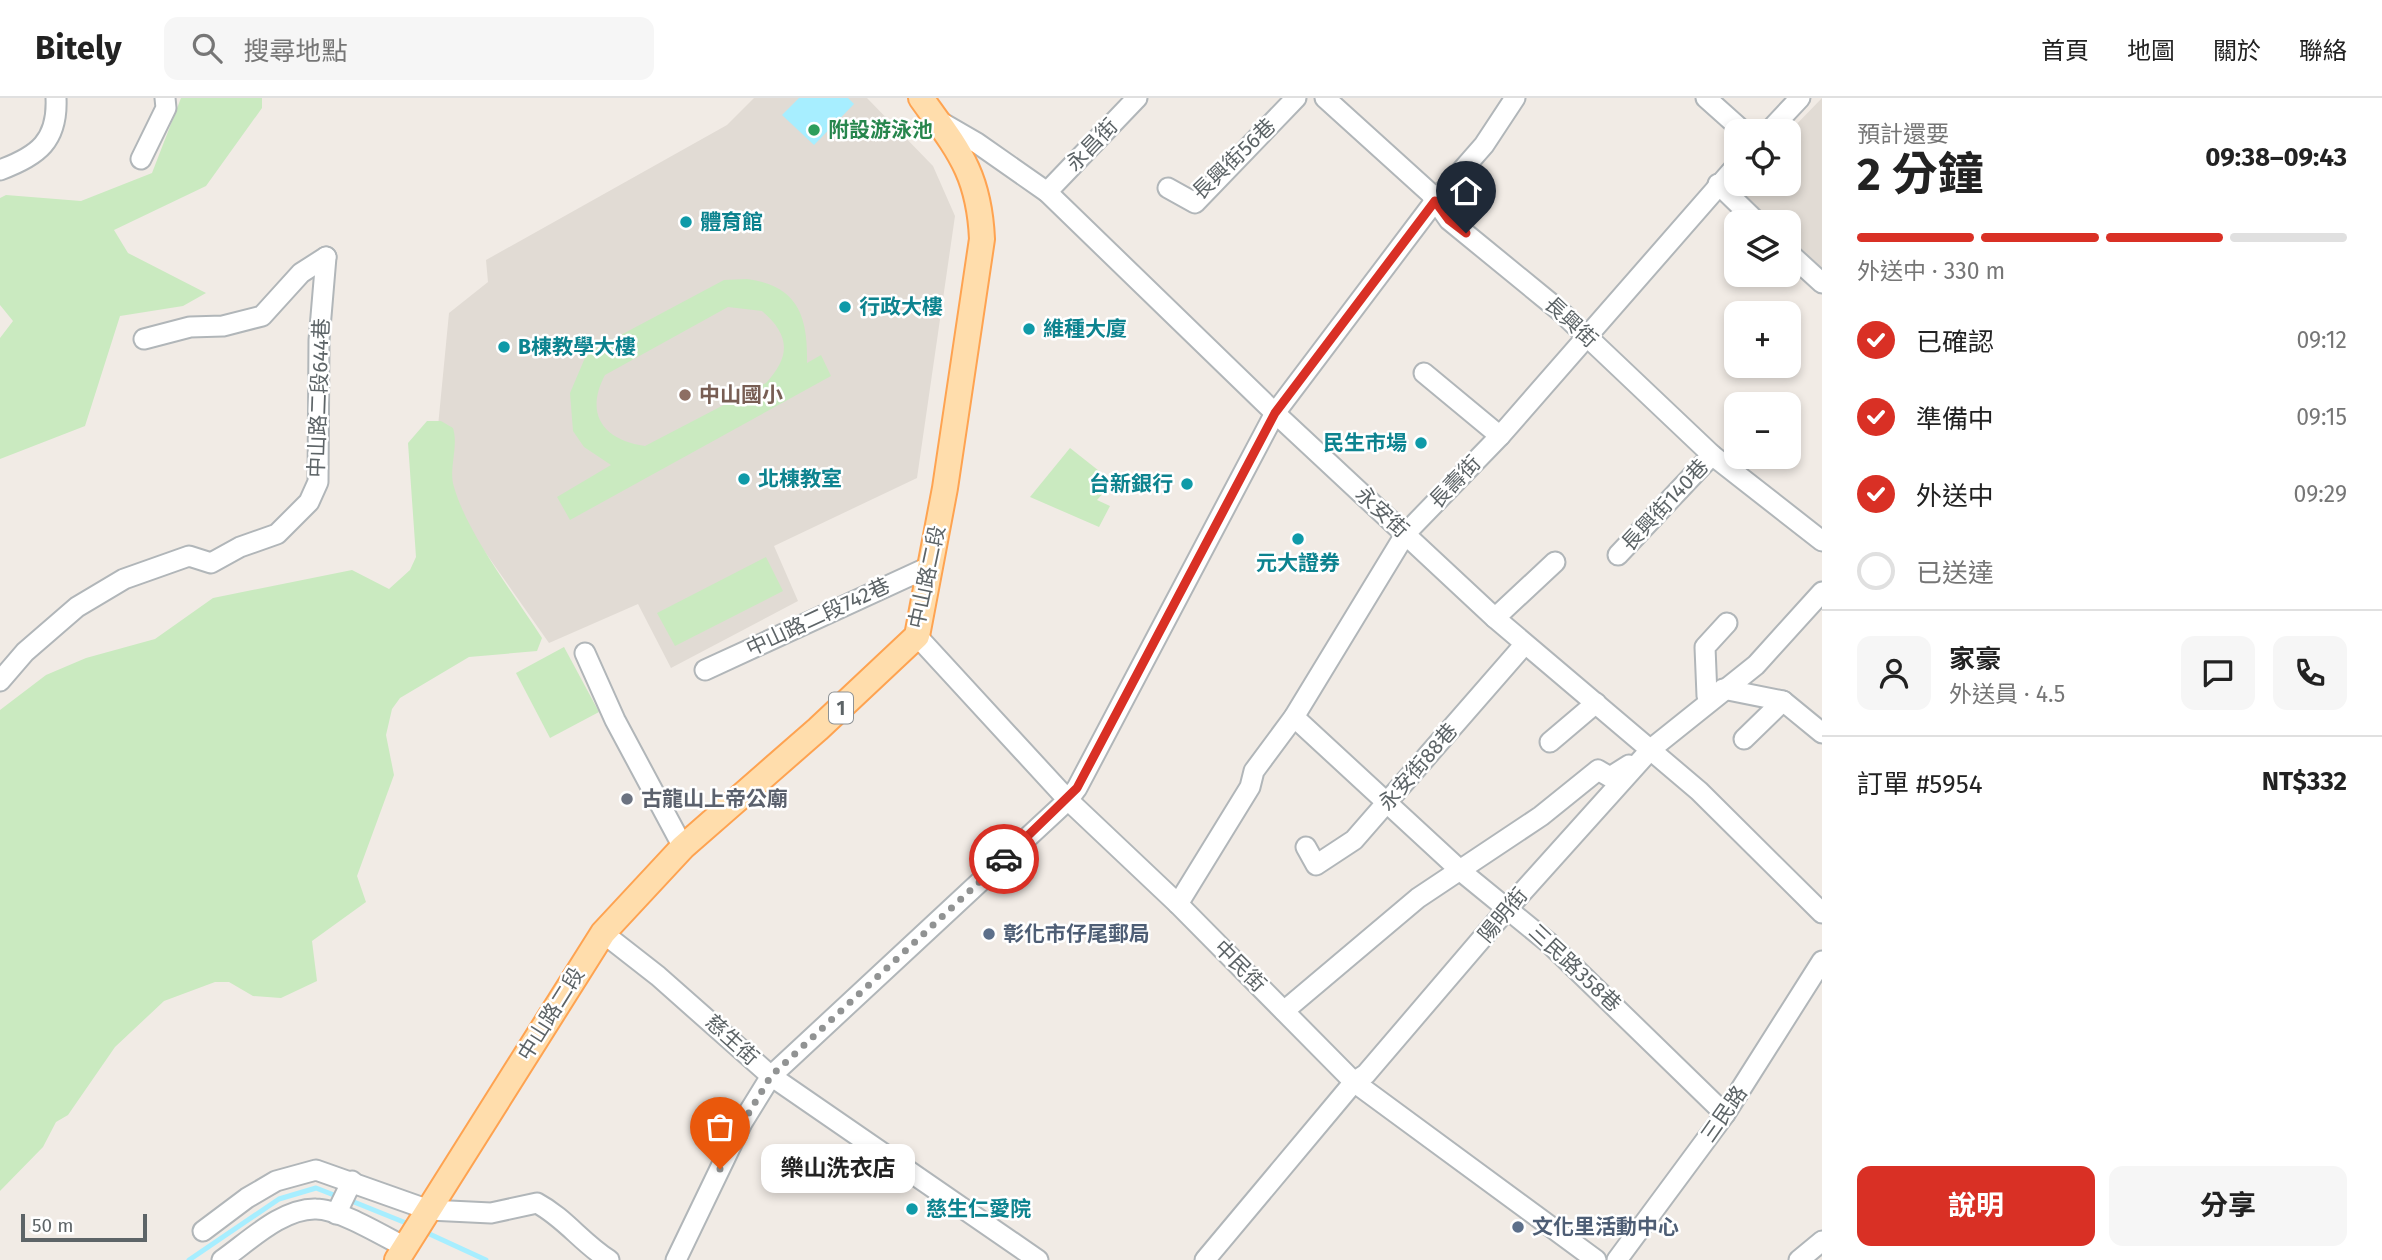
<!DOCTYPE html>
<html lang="zh-TW">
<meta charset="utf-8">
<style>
:root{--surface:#fff;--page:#f6f6f6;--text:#222;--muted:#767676;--line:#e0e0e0;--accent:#d93025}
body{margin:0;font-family:"Fira Sans","Noto Sans TC",sans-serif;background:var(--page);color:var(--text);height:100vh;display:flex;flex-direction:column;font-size:26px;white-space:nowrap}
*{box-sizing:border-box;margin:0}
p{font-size:23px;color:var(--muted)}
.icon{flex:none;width:38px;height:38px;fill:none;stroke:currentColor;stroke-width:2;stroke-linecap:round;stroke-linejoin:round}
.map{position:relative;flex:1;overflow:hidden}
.sheet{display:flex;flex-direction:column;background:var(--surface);width:560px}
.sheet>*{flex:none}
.controls{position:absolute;left:1724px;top:21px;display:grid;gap:14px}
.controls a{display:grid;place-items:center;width:77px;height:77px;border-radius:14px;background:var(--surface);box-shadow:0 4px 10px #0003;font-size:35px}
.scale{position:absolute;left:21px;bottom:18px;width:126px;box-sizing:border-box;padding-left:7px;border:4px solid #5d6467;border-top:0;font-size:19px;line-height:24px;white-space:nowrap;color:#5d6467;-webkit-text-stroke:5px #fff;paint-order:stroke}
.pin{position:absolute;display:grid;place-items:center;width:60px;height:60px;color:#fff;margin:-72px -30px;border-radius:50% 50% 50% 0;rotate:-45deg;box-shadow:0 0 7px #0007}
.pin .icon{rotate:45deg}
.courier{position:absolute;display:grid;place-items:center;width:70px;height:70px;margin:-35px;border:5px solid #d93025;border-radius:50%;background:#fff;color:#222;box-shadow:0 2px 9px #0007}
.bubble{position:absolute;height:49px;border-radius:14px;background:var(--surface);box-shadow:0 4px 10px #0003;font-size:23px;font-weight:700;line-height:49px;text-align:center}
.head em{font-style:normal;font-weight:700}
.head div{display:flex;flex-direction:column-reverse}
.head{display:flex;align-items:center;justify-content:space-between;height:119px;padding:0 35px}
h1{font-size:46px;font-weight:700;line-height:52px}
.bar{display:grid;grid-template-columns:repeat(4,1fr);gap:10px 7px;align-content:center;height:84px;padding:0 35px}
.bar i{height:9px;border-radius:5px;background:var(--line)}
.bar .current{background:var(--accent)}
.bar p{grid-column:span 4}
.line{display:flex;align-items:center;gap:18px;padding:0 35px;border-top:2px solid var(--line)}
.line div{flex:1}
.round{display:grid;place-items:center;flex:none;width:74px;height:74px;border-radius:14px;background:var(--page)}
ol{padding:0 35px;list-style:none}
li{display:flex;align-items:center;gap:21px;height:77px}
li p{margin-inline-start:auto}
li .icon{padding:7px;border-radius:50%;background:var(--accent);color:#fff;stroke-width:4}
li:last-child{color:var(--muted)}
li i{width:38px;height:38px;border:4px solid var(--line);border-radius:50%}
.button{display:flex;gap:14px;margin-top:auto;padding:14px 35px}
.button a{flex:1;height:80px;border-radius:14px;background:var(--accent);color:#fff;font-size:28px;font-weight:700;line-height:80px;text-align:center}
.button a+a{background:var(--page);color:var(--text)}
header{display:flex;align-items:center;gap:42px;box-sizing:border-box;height:98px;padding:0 35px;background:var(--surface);border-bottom:2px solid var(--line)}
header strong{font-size:33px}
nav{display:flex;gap:38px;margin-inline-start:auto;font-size:24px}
.search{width:490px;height:63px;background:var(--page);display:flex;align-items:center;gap:18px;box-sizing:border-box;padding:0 24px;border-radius:14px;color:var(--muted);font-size:26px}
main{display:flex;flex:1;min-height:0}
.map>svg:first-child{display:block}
.education{fill:#e1dbd4}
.green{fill:#caeac0;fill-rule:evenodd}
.water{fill:#a7eeff}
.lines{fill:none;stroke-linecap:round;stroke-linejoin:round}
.stream{stroke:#a7eeff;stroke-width:5}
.minor-casing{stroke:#b1b6b9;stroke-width:23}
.major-casing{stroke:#fea351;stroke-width:28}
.minor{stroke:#fff;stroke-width:19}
.major{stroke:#ffddac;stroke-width:24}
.done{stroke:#919393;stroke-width:7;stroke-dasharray:0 12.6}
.route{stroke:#d93025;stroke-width:9}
.leisure-dot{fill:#2e9e5b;stroke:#fff;stroke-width:2.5}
.culture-dot{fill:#0f9aa8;stroke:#fff;stroke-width:2.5}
.education-dot{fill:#8d6e63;stroke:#fff;stroke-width:2.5}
.worship-dot{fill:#6b7280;stroke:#fff;stroke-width:2.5}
.service-dot{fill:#5c6f8a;stroke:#fff;stroke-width:2.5}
.labels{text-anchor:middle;stroke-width:5;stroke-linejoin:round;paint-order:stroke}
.shield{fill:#fff;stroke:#8e9295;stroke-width:2}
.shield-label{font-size:19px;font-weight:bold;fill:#5d6467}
.leisure-label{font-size:21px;font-weight:bold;fill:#27864d;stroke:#fff;text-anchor:start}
.street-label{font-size:21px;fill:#5d6467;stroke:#fff}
.culture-label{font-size:21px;font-weight:bold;fill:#0d838f;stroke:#fff;text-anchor:start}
.education-label{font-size:21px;font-weight:bold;fill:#785e54;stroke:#fff;text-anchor:start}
.worship-label{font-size:21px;font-weight:bold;fill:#5b616d;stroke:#fff;text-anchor:start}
.service-label{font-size:21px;font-weight:bold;fill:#4e5e75;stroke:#fff;text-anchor:start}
</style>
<header>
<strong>Bitely</strong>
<div class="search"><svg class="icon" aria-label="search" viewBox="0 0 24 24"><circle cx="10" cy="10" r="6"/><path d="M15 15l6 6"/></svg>搜尋地點</div>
<nav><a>首頁</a><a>地圖</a><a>關於</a><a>聯絡</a></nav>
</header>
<main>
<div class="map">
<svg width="1822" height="1162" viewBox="0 0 1822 1162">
<rect width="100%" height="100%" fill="#f1ebe5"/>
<g class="education">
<polygon points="754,0 867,0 933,68 955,118 917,380 774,448 798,503 671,570 638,506 549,545 433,380 449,215 488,184 486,162 727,27"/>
<polygon points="1822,0 1822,177 1789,144 1788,124 1768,124 1734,91 1740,86 1788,86 1789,34"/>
</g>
<g class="green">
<polygon points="181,0 262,0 262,10 206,88 114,132 128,155 206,195 183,208 120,218 85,328 0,361 0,240 13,223 0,207 0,100 6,97 81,103 152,75"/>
<path d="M747 181C798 188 808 218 807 265L821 257 831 278 570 422 557 399 611 367 584 349 573 333 570 295 587 255 724 182ZM728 209 762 213C790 237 791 258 766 285L645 348C604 342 584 317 605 277Z"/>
<path d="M427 323H441L453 330C459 350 448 370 454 389 467 435 515 498 542 540L537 553 469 559 400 600 392 611 386 637 394 677 357 778 366 804 312 843 317 883 281 900 253 898 229 884H215L164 903 115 949 68 1017 56 1024 43 1049 0 1093V612L46 577 86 560 155 541 213 500 352 472 389 491 410 472 416 459 408 345Z"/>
<polygon points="1070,350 1113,384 1097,402 1110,408 1099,429 1030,399"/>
<polygon points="766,459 783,493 675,548 657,515"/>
<polygon points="564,549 599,614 550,640 516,575"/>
</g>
<polygon class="water" points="799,0 848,0 854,6 814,47 782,17"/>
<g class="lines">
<g class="stream">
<polyline points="349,1102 411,1127"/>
<polyline points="423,1133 486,1162"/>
<polyline points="189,1162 279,1101 316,1090 339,1099"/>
</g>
<defs>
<g id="minor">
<polyline points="1325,0 1430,95 1449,122 1559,212 1712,357 1822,443"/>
<polyline points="1706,0 1743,33"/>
<polyline points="939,23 977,45 1047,94 1275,315 1495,520 1699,693 1822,815"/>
<polyline points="1769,33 1800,0"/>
<polyline points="141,61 166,10 165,0"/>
<path d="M0 72C38 58 58 43 56 0"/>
<polyline points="1718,86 1757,124"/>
<polyline points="1168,90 1195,105 1296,0"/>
<polyline points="1047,94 1137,0"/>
<polyline points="1788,154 1822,185"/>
<polyline points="144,241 190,229 223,228 262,218 301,175 326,159"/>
<polyline points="1424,275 1500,338"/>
<polyline points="1618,457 1712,357"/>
<polyline points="1495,520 1555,464"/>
<polyline points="917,538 1068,702 1178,806 1354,984 1596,1162"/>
<polyline points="585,555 615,622 683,749"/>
<polyline points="705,572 931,468"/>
<polyline points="0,583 25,554 77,509 124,481 189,458 211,465 240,449 277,436 309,404 318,384 319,242 326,159"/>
<polyline points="1723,591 1783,603 1822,635"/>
<polyline points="1711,602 1707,598 1705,549 1727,525"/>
<polyline points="1294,619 1462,774 1549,845 1725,1016"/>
<polyline points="1744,641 1783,603"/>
<polyline points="1550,644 1596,605"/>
<polyline points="1306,749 1316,767 1354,742 1524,547"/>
<polyline points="1178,806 1250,689 1254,673 1294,619 1406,435 1500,338 1736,68"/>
<polyline points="603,835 658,878 771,978 1038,1162"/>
<polyline points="1284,913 1418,800 1541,718 1598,672 1610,679 1629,667"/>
<polyline points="336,1116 352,1083"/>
<path d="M203 1133 247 1100 276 1083 316 1072 429 1112 491 1115 537 1105C565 1120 582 1145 609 1162"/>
<path d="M222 1162C248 1144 282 1110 316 1111 339 1111 383 1138 405 1149"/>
<polyline points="676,1162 742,1025 771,978 1068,702 1077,690 1275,315 1435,103 1484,47 1515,0"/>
<polyline points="1205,1162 1354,984 1366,976 1508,810 1651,651 1756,567 1822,494"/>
<polyline points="1617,1162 1725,1016 1822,863"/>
<polyline points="1799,1162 1822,1143"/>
</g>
<path id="major" d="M397 1162 603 835 683 749 818 631 917 538 945 390 982 141C979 75 958 52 921 0"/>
</defs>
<use href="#minor" class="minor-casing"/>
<use href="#major" class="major-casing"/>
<use href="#minor" class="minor"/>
<use href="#major" class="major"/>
</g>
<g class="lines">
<polyline class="done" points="720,1071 742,1026 771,978 1004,761"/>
<polyline class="route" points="1004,761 1077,690 1275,315 1435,103 1449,122 1466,135"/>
</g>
<circle class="leisure-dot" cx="814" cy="32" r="7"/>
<g class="culture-dot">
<circle cx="686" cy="124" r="7"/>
<circle cx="845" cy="209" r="7"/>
<circle cx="1029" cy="231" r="7"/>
<circle cx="504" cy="249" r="7"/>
<circle cx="1421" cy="345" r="7"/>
<circle cx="744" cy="381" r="7"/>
<circle cx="1187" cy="386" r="7"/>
<circle cx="1298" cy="441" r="7"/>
<circle cx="912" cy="1111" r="7"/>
</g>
<circle class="education-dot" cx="685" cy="297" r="7"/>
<circle class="worship-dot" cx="627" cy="701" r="7"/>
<g class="service-dot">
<circle cx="989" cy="836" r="7"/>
<circle cx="1518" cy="1129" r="7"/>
</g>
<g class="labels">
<rect class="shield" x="829" y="594.5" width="24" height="31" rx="5"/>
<g class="shield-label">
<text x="841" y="617">1</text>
</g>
<g class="leisure-label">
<text x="828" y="39">附設游泳池</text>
</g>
<g class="street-label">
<text transform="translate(1092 47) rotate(-46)" y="7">永昌街</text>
<text transform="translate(1234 61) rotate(-44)" y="7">長興街56巷</text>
<text transform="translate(1571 224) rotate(43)" y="7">長興街</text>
<text transform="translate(319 300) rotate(-88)" y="7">中山路二段644巷</text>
<text transform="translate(1455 384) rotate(-46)" y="7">長壽街</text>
<text transform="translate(1665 407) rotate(-47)" y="7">長興街140巷</text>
<text transform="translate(1382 414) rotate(43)" y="7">永安街</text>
<text transform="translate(927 479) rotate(-78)" y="7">中山路二段</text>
<text transform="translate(818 519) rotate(-25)" y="7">中山路二段742巷</text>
<text transform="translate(1418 669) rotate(-49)" y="7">永安街88巷</text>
<text transform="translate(1503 817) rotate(-50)" y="7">陽明街</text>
<text transform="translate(1240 868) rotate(45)" y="7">中民街</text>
<text transform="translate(1575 870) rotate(43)" y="7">三民路358巷</text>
<text transform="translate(551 916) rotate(-58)" y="7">中山路二段</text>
<text transform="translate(732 942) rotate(42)" y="7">慈生街</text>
<text transform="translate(1724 1016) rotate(-55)" y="7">三民路</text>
</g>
<g class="culture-label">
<text x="700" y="131">體育館</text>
<text x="859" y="216">行政大樓</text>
<text x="1043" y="238">維種大廈</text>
<text x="518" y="256">B棟教學大樓</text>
<text x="1407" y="352" text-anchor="end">民生市場</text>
<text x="758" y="388">北棟教室</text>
<text x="1173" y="393" text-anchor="end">台新銀行</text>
<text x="1298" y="472" text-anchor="middle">元大證券</text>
<text x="926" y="1118">慈生仁愛院</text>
</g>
<g class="education-label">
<text x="699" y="304">中山國小</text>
</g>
<g class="worship-label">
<text x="641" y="708">古龍山上帝公廟</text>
</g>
<g class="service-label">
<text x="1003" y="843">彰化市仔尾郵局</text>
<text x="1532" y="1136">文化里活動中心</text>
</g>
</g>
</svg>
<div class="controls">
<a><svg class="icon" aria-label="locate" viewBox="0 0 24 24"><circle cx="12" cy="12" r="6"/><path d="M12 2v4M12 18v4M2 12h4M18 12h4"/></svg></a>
<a><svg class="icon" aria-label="layers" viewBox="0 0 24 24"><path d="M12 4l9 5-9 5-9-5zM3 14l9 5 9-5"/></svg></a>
<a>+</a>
<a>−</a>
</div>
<div class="scale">50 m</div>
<div class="pin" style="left:720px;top:1071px;background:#ea580c"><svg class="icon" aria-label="bag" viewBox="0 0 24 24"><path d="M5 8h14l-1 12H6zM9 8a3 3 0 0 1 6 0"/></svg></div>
<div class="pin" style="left:1466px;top:135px;background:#1f2937"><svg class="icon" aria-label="home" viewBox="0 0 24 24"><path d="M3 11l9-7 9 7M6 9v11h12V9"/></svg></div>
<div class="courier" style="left:1004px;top:761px"><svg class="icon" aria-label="car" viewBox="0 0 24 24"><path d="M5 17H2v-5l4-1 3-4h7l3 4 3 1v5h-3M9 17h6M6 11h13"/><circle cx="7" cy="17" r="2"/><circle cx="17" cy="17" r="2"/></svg></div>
<div class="bubble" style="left:761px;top:1046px;width:154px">樂山洗衣店</div>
</div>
<section class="sheet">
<div class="head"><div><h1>2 分鐘</h1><p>預計還要</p></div><em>09:38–09:43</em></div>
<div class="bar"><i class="current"></i><i class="current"></i><i class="current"></i><i></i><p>外送中 · 330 m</p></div>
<ol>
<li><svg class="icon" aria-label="check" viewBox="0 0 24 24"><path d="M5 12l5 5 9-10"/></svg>已確認<p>09:12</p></li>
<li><svg class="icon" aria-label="check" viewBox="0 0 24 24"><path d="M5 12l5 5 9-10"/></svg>準備中<p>09:15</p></li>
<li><svg class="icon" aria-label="check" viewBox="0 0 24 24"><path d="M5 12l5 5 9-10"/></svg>外送中<p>09:29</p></li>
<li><i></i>已送達</li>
</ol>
<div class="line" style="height:126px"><a class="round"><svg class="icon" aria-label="person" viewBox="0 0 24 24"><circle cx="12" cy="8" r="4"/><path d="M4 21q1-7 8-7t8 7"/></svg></a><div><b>家豪</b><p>外送員 · 4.5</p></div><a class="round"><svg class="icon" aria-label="chat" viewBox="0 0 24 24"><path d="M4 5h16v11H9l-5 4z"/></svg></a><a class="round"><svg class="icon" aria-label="phone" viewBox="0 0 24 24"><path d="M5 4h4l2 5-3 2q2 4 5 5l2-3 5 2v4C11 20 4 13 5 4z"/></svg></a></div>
<div class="line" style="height:91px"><div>訂單 #5954</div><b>NT$332</b></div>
<div class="button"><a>說明</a><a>分享</a></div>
</section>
</main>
